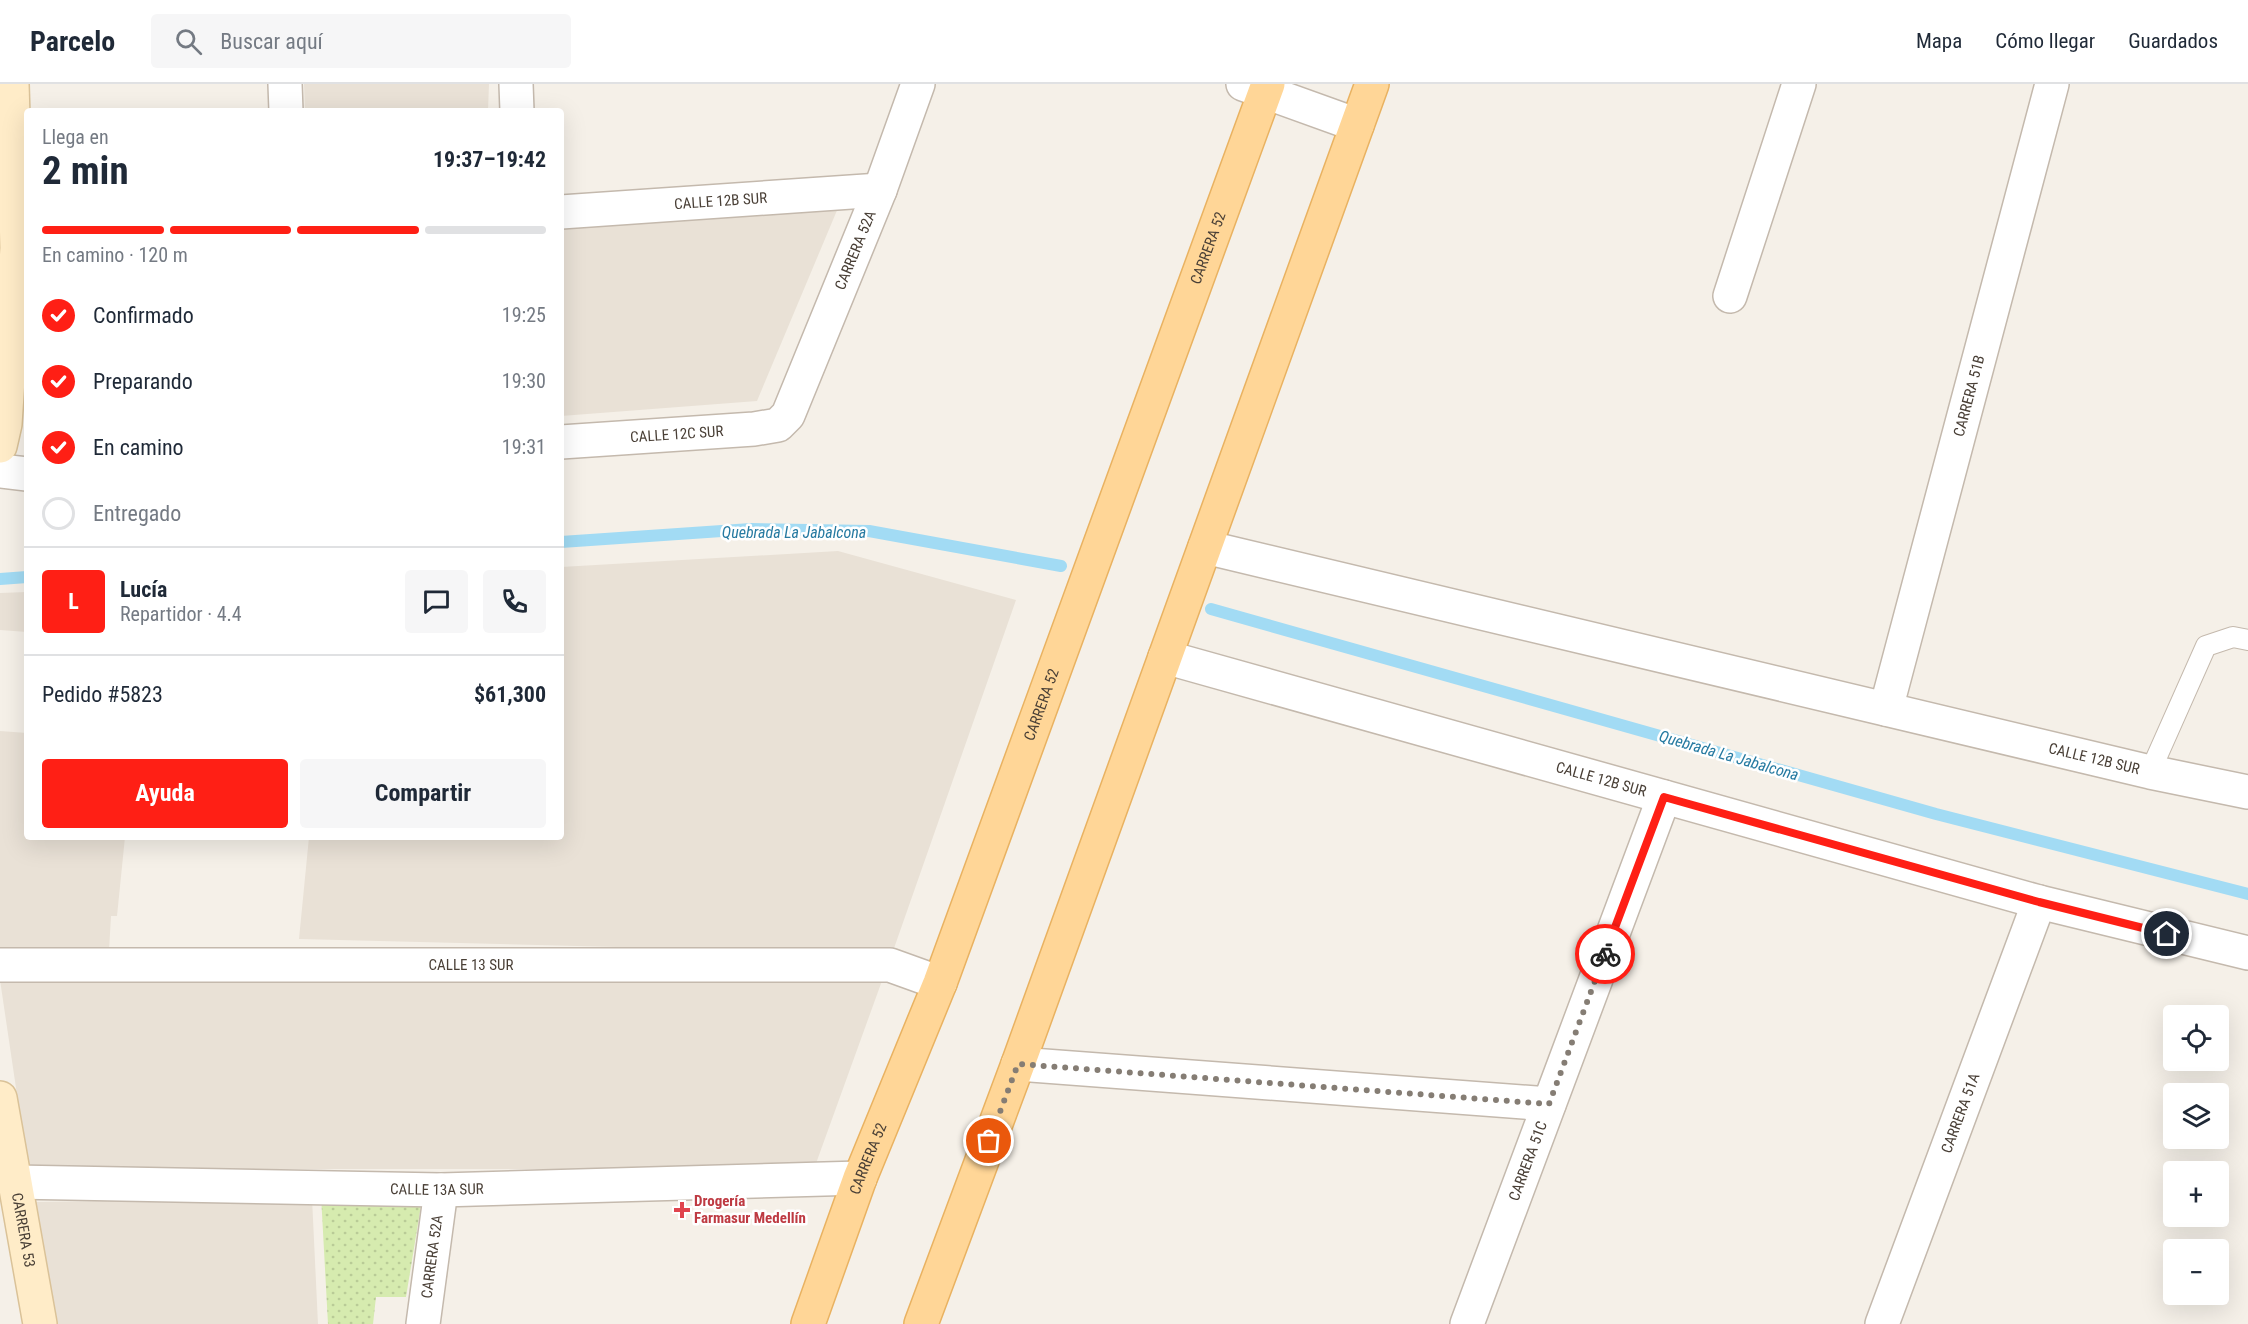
<!DOCTYPE html>
<html lang="es">
<meta charset="utf-8">
<style>
:root{--surface:#fff;--page:#f6f6f7;--text:#1f2937;--muted:#747a83;--line:#e0e1e3;--accent:#ff1f15}
body{margin:0;font-family:"Roboto Condensed",sans-serif;background:var(--page);color:var(--text);height:100vh;display:flex;flex-direction:column;font-size:22px;white-space:nowrap}
*{box-sizing:border-box;margin:0}
p{font-size:20px;color:var(--muted)}
.icon{flex:none;width:33px;height:33px;fill:none;stroke:currentColor;stroke-width:2;stroke-linecap:round;stroke-linejoin:round}
.map{position:relative;flex:1;overflow:hidden}
.side{position:absolute;left:24px;top:24px;width:540px;height:732px;display:flex;flex-direction:column;background:var(--surface);border-radius:6px;box-shadow:0 6px 24px #0002}
.side>*{flex:none}
.fabs{position:absolute;left:2163px;top:921px;display:grid;gap:12px}
.fabs a{display:grid;place-items:center;width:66px;height:66px;border-radius:6px;background:var(--surface);box-shadow:0 6px 24px #0002;font-size:30px}
.pin{position:absolute;display:grid;place-items:center;width:51px;height:51px;color:#fff;margin:-26px;border:3px solid #fff;border-radius:50%;box-shadow:0 2px 6px #0007}
.courier{position:absolute;display:grid;place-items:center;width:60px;height:60px;margin:-30px;border:4px solid #ff1f15;border-radius:50%;background:#fff;color:#222;box-shadow:0 2px 8px #0007}
.overview em{font-style:normal;font-weight:700}
.overview div{display:flex;flex-direction:column-reverse}
.overview{display:flex;align-items:center;justify-content:space-between;height:102px;padding:0 18px}
h1{font-size:39px;font-weight:700;line-height:45px}
.bar{display:grid;grid-template-columns:repeat(4,1fr);gap:9px 6px;align-content:center;height:72px;padding:0 18px}
.bar i{height:8px;border-radius:4px;background:var(--line)}
.bar .on{background:var(--accent)}
.bar p{grid-column:span 4}
.line{display:flex;align-items:center;gap:15px;padding:0 18px;border-top:2px solid var(--line)}
.line div{flex:1}
.round{display:grid;place-items:center;flex:none;width:63px;height:63px;border-radius:6px;background:var(--page)}
ol{padding:0 18px;list-style:none}
li{display:flex;align-items:center;gap:18px;height:66px}
li p{margin-inline-start:auto}
li .icon{padding:6px;border-radius:50%;background:var(--accent);color:#fff;stroke-width:4}
li:last-child{color:var(--muted)}
li i{width:33px;height:33px;border:3px solid var(--line);border-radius:50%}
.cta{display:flex;gap:12px;margin-top:auto;padding:12px 18px}
.cta a{flex:1;height:69px;border-radius:6px;background:var(--accent);color:#fff;font-size:24px;font-weight:700;line-height:69px;text-align:center}
.cta a+a{background:var(--page);color:var(--text)}
header{display:flex;align-items:center;gap:36px;box-sizing:border-box;height:84px;padding:0 30px;background:var(--surface);border-bottom:2px solid var(--line)}
header strong{font-size:28px}
nav{display:flex;gap:33px;margin-inline-start:auto;font-size:21px}
.search{width:420px;height:54px;background:var(--page);display:flex;align-items:center;gap:15px;box-sizing:border-box;padding:0 21px;border-radius:6px;color:var(--muted);font-size:22px}
.map>svg:first-child{display:block}
.residential{fill:#e9e1d6}
.grass{fill:url(#grass-dots)}
.lines{fill:none;stroke-linecap:round;stroke-linejoin:round}
.stream{stroke:#a2dbf4;stroke-width:12}
.lane-casing{stroke:#c4b9ad;stroke-width:22}
.street-casing{stroke:#c4b9ad;stroke-width:36}
.secondary-casing{stroke:#dac298;stroke-width:36}
.primary-casing{stroke:#e9b261;stroke-width:36}
.lane{stroke:#fff;stroke-width:20}
.street{stroke:#fff;stroke-width:33}
.secondary{stroke:#ffecc8;stroke-width:33}
.primary{stroke:#ffd697;stroke-width:33}
.done{stroke:#857d74;stroke-width:6;stroke-dasharray:0 10.8}
.route{stroke:#ff1f15;stroke-width:8}
.health-dot{fill:#e0444e;stroke:#fff;stroke-width:2}
.labels{text-anchor:middle;stroke-width:5;stroke-linejoin:round;paint-order:stroke}
.street-label{font-size:15px;fill:#493f36;stroke:#fff}
.health-label{font-size:15px;font-weight:bold;fill:#be3a42;stroke:#fff;text-anchor:start}
.water-label{font-size:16px;font-style:italic;fill:#267aa1;stroke:#fff}
</style>
<header>
<strong>Parcelo</strong>
<div class="search"><svg class="icon" aria-label="search" viewBox="0 0 24 24"><circle cx="10" cy="10" r="6"/><path d="M15 15l6 6"/></svg>Buscar aquí</div>
<nav><a>Mapa</a><a>Cómo llegar</a><a>Guardados</a></nav>
</header>
<div class="map">
<svg width="2248" height="1240" viewBox="0 0 2248 1240">
<defs>
<pattern id="grass-dots" width="8" height="8" patternUnits="userSpaceOnUse" patternTransform="scale(1.5)"><rect width="8" height="8" fill="#d6ebaf"/><path d="M2 2h.1M6 6h.1" fill="none" stroke="#b9cb97" stroke-width="1.8" stroke-linecap="round"/></pattern>
</defs>
<rect width="100%" height="100%" fill="#f5f0e8"/>
<g class="residential">
<polygon points="304,0 489,0 488,27 305,27"/>
<polygon points="838,124 757,317 561,332 561,141"/>
<polygon points="838,467 1016,516 892,870 299,855 309,753 561,753 561,483"/>
<polygon points="27,508 27,548 0,546 0,509"/>
<polygon points="0,647 27,649 27,753 125,753 117,832 111,832 109,867 0,864"/>
<polygon points="883,894 814,1085 28,1085 0,896"/>
<polygon points="312,1114 318,1240 58,1240 35,1118"/>
</g>
<polygon class="grass" points="423,1109 406,1213 376,1213 373,1240 328,1240 321,1111"/>
<g class="lines">
<g class="stream">
<polyline points="561,458 751,445 869,447 1061,482"/>
<polyline points="0,495 27,493"/>
<polyline points="1211,525 1936,730 2248,810"/>
</g>
<defs>
<polyline id="lane" points="2150,688 2206,562 2233,553 2248,556"/>
<g id="street">
<polyline points="285,0 286,27"/>
<polyline points="516,0 517,27"/>
<polyline points="1243,0 1357,41"/>
<path id="s1" d="M561 128 880 106"/>
<polyline points="1730,212 1799,0"/>
<path id="s2" d="M561 358 754 345 778 341 788 331 880 106 918 0"/>
<polyline points="0,387 27,390"/>
<path id="s3" d="M1205 463 2150 688 2248 708"/>
<path id="s4" d="M1165 573 2039 818 2248 869"/>
<path id="s5" d="M1886 625 2052 0"/>
<path id="s6" d="M0 881H890L940 899"/>
<polyline points="1018,980 1549,1020"/>
<path id="s7" d="M14 1098 441 1106 860 1094"/>
<path id="s8" d="M423 1240 441 1106"/>
<path id="s9" d="M1467 1240 1664 713"/>
<path id="s10" d="M1882 1240 2039 818"/>
</g>
<g id="secondary">
<polyline points="0,362 5,340 17,164 12,0"/>
<path id="s11" d="M0 1014 40 1240"/>
</g>
<g id="primary">
<path id="s12" d="M808 1240 860 1094 940 899 1268 0"/>
<polyline points="921,1240 1018,980 1372,0"/>
</g>
</defs>
<use href="#lane" class="lane-casing"/>
<use href="#street" class="street-casing"/>
<use href="#secondary" class="secondary-casing"/>
<use href="#primary" class="primary-casing"/>
<use href="#lane" class="lane"/>
<use href="#street" class="street"/>
<use href="#secondary" class="secondary"/>
<use href="#primary" class="primary"/>
</g>
<g class="lines">
<polyline class="done" points="989,1057 1018,980 1549,1020 1605,870"/>
<polyline class="route" points="1605,870 1664,713 2039,818 2167,850"/>
</g>
<path class="health-dot" d="M679 1117h6v6h6v6h-6v6h-6v-6h-6v-6h6z"/>
<g class="labels">
<g class="street-label">
<text dy="5" stroke="none"><textPath href="#s1" startOffset="160">CALLE 12B SUR</textPath></text>
<text dy="5" stroke="none"><textPath href="#s12" startOffset="1148">CARRERA 52</textPath></text>
<text dy="5" stroke="none"><textPath href="#s2" startOffset="410">CARRERA 52A</textPath></text>
<text dy="5" stroke="none"><textPath href="#s5" startOffset="324">CARRERA 51B</textPath></text>
<text dy="5" stroke="none"><textPath href="#s2" startOffset="116">CALLE 12C SUR</textPath></text>
<text dy="5" stroke="none"><textPath href="#s12" startOffset="662">CARRERA 52</textPath></text>
<text dy="5" stroke="none"><textPath href="#s3" startOffset="914">CALLE 12B SUR</textPath></text>
<text dy="5" stroke="none"><textPath href="#s4" startOffset="453">CALLE 12B SUR</textPath></text>
<text dy="5" stroke="none"><textPath href="#s6" startOffset="471">CALLE 13 SUR</textPath></text>
<text dy="5" stroke="none"><textPath href="#s10" startOffset="225">CARRERA 51A</textPath></text>
<text dy="5" stroke="none"><textPath href="#s12" startOffset="176">CARRERA 52</textPath></text>
<text dy="5" stroke="none"><textPath href="#s9" startOffset="174">CARRERA 51C</textPath></text>
<text dy="5" stroke="none"><textPath href="#s7" startOffset="423">CALLE 13A SUR</textPath></text>
<text dy="5" stroke="none"><textPath href="#s11" startOffset="134">CARRERA 53</textPath></text>
<text dy="5" stroke="none"><textPath href="#s8" startOffset="68">CARRERA 52A</textPath></text>
</g>
<g class="health-label">
<text x="694" y="1122">Drogería<tspan x="694" dy="17">Farmasur Medellín</tspan></text>
</g>
<g class="water-label">
<text x="794" y="454">Quebrada La Jabalcona</text>
<text transform="translate(1729 671) rotate(16)" y="6">Quebrada La Jabalcona</text>
</g>
</g>
</svg>
<div class="fabs">
<a><svg class="icon" aria-label="locate" viewBox="0 0 24 24"><circle cx="12" cy="12" r="6"/><path d="M12 2v4M12 18v4M2 12h4M18 12h4"/></svg></a>
<a><svg class="icon" aria-label="layers" viewBox="0 0 24 24"><path d="M12 4l9 5-9 5-9-5zM3 14l9 5 9-5"/></svg></a>
<a>+</a>
<a>−</a>
</div>
<div class="pin" style="left:989px;top:1057px;background:#ea580c"><svg class="icon" aria-label="bag" viewBox="0 0 24 24"><path d="M5 8h14l-1 12H6zM9 8a3 3 0 0 1 6 0"/></svg></div>
<div class="pin" style="left:2167px;top:850px;background:#1f2937"><svg class="icon" aria-label="home" viewBox="0 0 24 24"><path d="M3 11l9-7 9 7M6 9v11h12V9"/></svg></div>
<div class="courier" style="left:1605px;top:870px"><svg class="icon" aria-label="bike" viewBox="0 0 24 24"><circle cx="6" cy="16" r="4"/><circle cx="18" cy="16" r="4"/><path d="M6 16l4-8h5l3 8M10 8l3 8H6M13 5h3"/></svg></div>
<section class="side">
<div class="overview"><div><h1>2 min</h1><p>Llega en</p></div><em>19:37–19:42</em></div>
<div class="bar"><i class="on"></i><i class="on"></i><i class="on"></i><i></i><p>En camino · 120 m</p></div>
<ol>
<li><svg class="icon" aria-label="check" viewBox="0 0 24 24"><path d="M5 12l5 5 9-10"/></svg>Confirmado<p>19:25</p></li>
<li><svg class="icon" aria-label="check" viewBox="0 0 24 24"><path d="M5 12l5 5 9-10"/></svg>Preparando<p>19:30</p></li>
<li><svg class="icon" aria-label="check" viewBox="0 0 24 24"><path d="M5 12l5 5 9-10"/></svg>En camino<p>19:31</p></li>
<li><i></i>Entregado</li>
</ol>
<div class="line" style="height:108px"><b class="round" style="background:var(--accent);color:#fff">L</b><div><b>Lucía</b><p>Repartidor · 4.4</p></div><a class="round"><svg class="icon" aria-label="chat" viewBox="0 0 24 24"><path d="M4 5h16v11H9l-5 4z"/></svg></a><a class="round"><svg class="icon" aria-label="phone" viewBox="0 0 24 24"><path d="M5 4h4l2 5-3 2q2 4 5 5l2-3 5 2v4C11 20 4 13 5 4z"/></svg></a></div>
<div class="line" style="height:78px"><div>Pedido #5823</div><b>$61,300</b></div>
<div class="cta"><a>Ayuda</a><a>Compartir</a></div>
</section>
</div>
